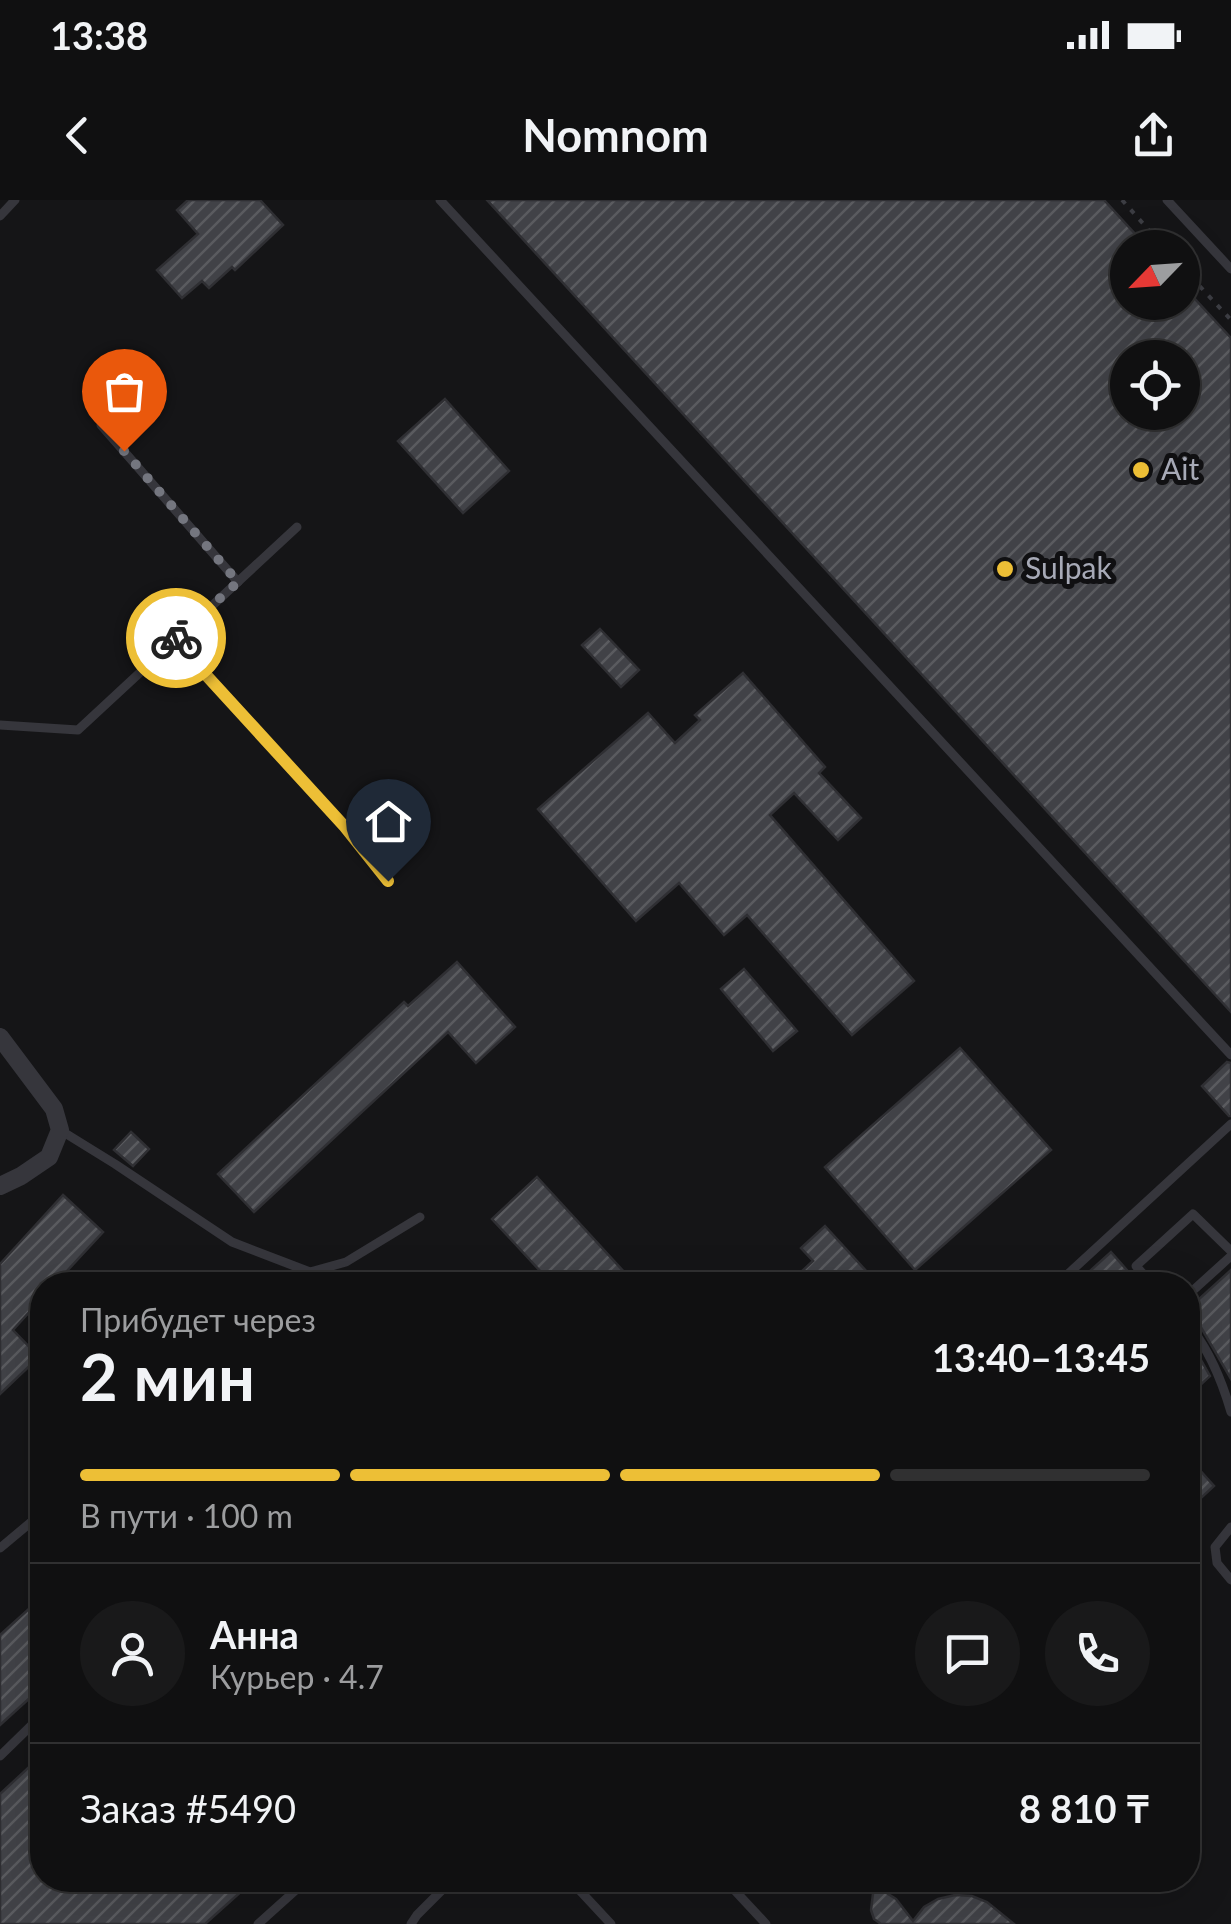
<!DOCTYPE html>
<html lang="ru">
<meta charset="utf-8">
<style>
:root{--surface:#101011;--page:#19191a;--text:#f1f3f6;--muted:#9c9d9f;--line:#303031;--accent:#edbf36}
body{margin:0;font-family:Lato,sans-serif;background:var(--page);color:var(--text);height:100vh;display:flex;flex-direction:column;font-size:38px;white-space:nowrap}
*{box-sizing:border-box;margin:0}
p{font-size:32px;color:var(--muted)}
.icon{flex:none;width:55px;height:55px;fill:none;stroke:currentColor;stroke-width:2;stroke-linecap:round;stroke-linejoin:round}
.map{position:relative;flex:1;overflow:hidden}
.drawer{position:absolute;left:30px;top:1072px;width:1170px;height:620px;display:flex;flex-direction:column;background:var(--surface);border-radius:40px;box-shadow:0 10px 40px #0002,0 0 0 2px var(--line)}
.drawer>*{flex:none}
.needle{width:65px;rotate:245deg}
.controls{position:absolute;left:1110px;top:30px;display:grid;gap:20px}
.controls a{display:grid;place-items:center;width:90px;height:90px;border-radius:50%;background:var(--surface);box-shadow:0 10px 40px #0002,0 0 0 2px var(--line);font-size:50px}
.pin{position:absolute;display:grid;place-items:center;width:85px;height:85px;color:#fff;margin:-102px -42px;border-radius:50% 50% 50% 0;rotate:-45deg;box-shadow:0 0 10px #0007}
.pin .icon{rotate:45deg}
.courier{position:absolute;display:grid;place-items:center;width:100px;height:100px;margin:-50px;border:8px solid #edbf36;border-radius:50%;background:#fff;color:#222;box-shadow:0 2px 12px #0007}
.overview em{font-style:normal;font-weight:700}
.overview div{display:flex;flex-direction:column-reverse}
.overview{display:flex;align-items:center;justify-content:space-between;height:170px;padding:0 50px}
h1{font-size:65px;font-weight:700;line-height:75px}
.bar{display:grid;grid-template-columns:repeat(4,1fr);gap:15px 10px;align-content:center;height:120px;padding:0 50px}
.bar i{height:12px;border-radius:8px;background:var(--line)}
.bar .current{background:var(--accent)}
.bar p{grid-column:span 4}
.line{display:flex;align-items:center;gap:25px;padding:0 50px;border-top:2px solid var(--line)}
.line div{flex:1}
.round{display:grid;place-items:center;flex:none;width:105px;height:105px;border-radius:52px;background:var(--page)}
.status{display:flex;justify-content:space-between;align-items:center;height:70px;padding:0 50px;background:var(--surface);direction:ltr}
.status svg{height:28px;fill:currentColor}
header{display:flex;justify-content:space-between;align-items:center;height:130px;padding:0 50px;background:var(--surface);font-size:45px;font-weight:700}
.map>svg:first-child{display:block}
.building{fill:url(#building-hatch);stroke:#2f2f33;stroke-width:2.5;fill-rule:evenodd}
.lines{fill:none;stroke-linecap:round;stroke-linejoin:round}
.path{stroke:#3c3d43;stroke-width:4;stroke-dasharray:5 8;stroke-linecap:butt}
.service{stroke:#36363c;stroke-width:9}
.minor{stroke:#36363c;stroke-width:18}
.done{stroke:#74767f;stroke-width:10;stroke-dasharray:0 18}
.route{stroke:#edbf36;stroke-width:12}
.poi-dot{fill:#edbf36;stroke:#101012;stroke-width:4}
.labels{text-anchor:middle;stroke-width:10;stroke-linejoin:round;paint-order:stroke}
.poi-label{font-size:30px;fill:#a7aab7;stroke:#101012;text-anchor:start}
</style>
<div class="status"><b>13:38</b><svg viewBox="0 0 49 12"><path d="M0 12V9h3v3zM5 12V6h3v6zM10 12V3h3v9zM15 12V0h3v12zM26 1h20v11H26zM47 4h2v5h-2z"/></svg></div>
<header><svg class="icon" aria-label="back" viewBox="0 0 24 24"><path d="M15 5l-7 7 7 7"/></svg>Nomnom<svg class="icon" aria-label="share" viewBox="0 0 24 24"><path d="M12 15V3M7 8l5-5 5 5M5 13v7h14v-7"/></svg></header>
<div class="map">
<svg width="1231" height="1724" viewBox="0 0 1231 1724">
<defs>
<pattern id="building-hatch" width="6" height="6" patternUnits="userSpaceOnUse" patternTransform="scale(2.5)"><rect width="6" height="6" fill="#414247"/><path d="M-1 1l2-2M0 6l6-6M5 7l2-2" fill="none" stroke="#5a5b5f"/></pattern>
</defs>
<rect width="100%" height="100%" fill="#151517"/>
<g class="building">
<polygon points="188,0 260,0 283,25 235,70 232,67 209,88 202,81 182,98 157,70 198,34 177,10"/>
<path d="M487 0H1104L1148 48H1128V102H1182V85L1231 138V812ZM1128 158H1182V212H1128Z"/>
<polygon points="445,199 509,271 463,313 398,241"/>
<polygon points="600,429 639,470 621,487 582,445"/>
<polygon points="743,473 825,567 819,573 861,618 838,640 794,593 770,615 914,781 852,835 747,715 724,735 679,683 636,721 538,609 648,513 675,543 700,520 695,515"/>
<polygon points="457,762 515,827 476,863 448,832 254,1012 218,974 404,802 408,806"/>
<polygon points="744,769 797,831 773,851 721,789"/>
<polygon points="960,848 1051,950 915,1070 825,967"/>
<polygon points="1227,862 1231,863 1231,916 1229,916 1202,886"/>
<polygon points="131,932 149,949 133,966 114,950"/>
<polygon points="537,977 626,1074 614,1085 529,1085 542,1073 492,1019"/>
<polygon points="63,995 103,1032 54,1085 42,1085 42,1098 13,1130 39,1157 0,1194 0,1064"/>
<polygon points="825,1026 879,1085 787,1085 813,1061 801,1048"/>
<polygon points="1111,1052 1140,1085 1105,1085 1091,1070"/>
<polygon points="1231,1070 1231,1179 1202,1129 1194,1118 1188,1116 1188,1109"/>
<polygon points="1188,1137 1210,1176 1197,1188 1188,1178"/>
<polygon points="1188,1257 1214,1286 1188,1310"/>
<polygon points="42,1397 42,1487 0,1525 0,1435"/>
<polygon points="42,1555 42,1680 254,1680 205,1724 0,1724 0,1594"/>
<polygon points="874,1685 896,1699 913,1721 924,1707 938,1699 955,1695 972,1696 987,1702 1014,1724 881,1724 874,1719 871,1710"/>
</g>
<g class="lines">
<g class="path">
<polyline points="1122,0 1165,48"/>
<polyline points="1182,67 1231,120"/>
</g>
<g class="service">
<polyline points="440,0 1231,855"/>
<polyline points="1167,0 1231,69"/>
<polyline points="0,16 15,0"/>
<polyline points="101,225 238,382"/>
<polyline points="174,440 345,627 388,681"/>
<polyline points="0,525 78,530 297,327"/>
<polyline points="60,930 115,964 232,1042 310,1072 346,1062 420,1017"/>
<polyline points="1056,1085 1231,924"/>
<polyline points="1153,1085 1136,1066 1193,1014 1231,1051"/>
<polyline points="1188,1095 1231,1056"/>
<path d="M1188 1124C1209 1149 1222 1181 1231 1212"/>
<polyline points="1231,1327 1215,1347 1217,1363 1231,1380"/>
<polyline points="0,1348 42,1313"/>
<polyline points="0,1556 42,1515"/>
<polyline points="570,1680 611,1724"/>
<polyline points="725,1680 766,1724"/>
<polyline points="258,1724 307,1680"/>
<polyline points="411,1724 417,1715 452,1680"/>
</g>
<polyline class="minor" points="0,837 54,909 60,930 49,957 21,976 0,986"/>
</g>
<g class="lines">
<polyline class="done" points="124,251 238,382 176,438"/>
<polyline class="route" points="176,438 174,440 345,627 388,681"/>
</g>
<g class="poi-dot">
<circle cx="1141" cy="270" r="10"/>
<circle cx="1005" cy="369" r="10"/>
</g>
<g class="labels">
<g class="poi-label">
<text x="1161" y="280">Ait</text>
<text x="1025" y="379">Sulpak</text>
</g>
</g>
</svg>
<div class="controls">
<a><svg class="needle" viewBox="-14 -14 28 28"><path d="M0-13l5 13h-10z" fill="#e53935"/><path d="M0 13l5-13h-10z" fill="#9c9d9f"/></svg></a>
<a><svg class="icon" aria-label="locate" viewBox="0 0 24 24"><circle cx="12" cy="12" r="6"/><path d="M12 2v4M12 18v4M2 12h4M18 12h4"/></svg></a>
</div>
<div class="pin" style="left:124px;top:251px;background:#ea580c"><svg class="icon" aria-label="bag" viewBox="0 0 24 24"><path d="M5 8h14l-1 12H6zM9 8a3 3 0 0 1 6 0"/></svg></div>
<div class="pin" style="left:388px;top:681px;background:#1f2937"><svg class="icon" aria-label="home" viewBox="0 0 24 24"><path d="M3 11l9-7 9 7M6 9v11h12V9"/></svg></div>
<div class="courier" style="left:176px;top:438px"><svg class="icon" aria-label="bike" viewBox="0 0 24 24"><circle cx="6" cy="16" r="4"/><circle cx="18" cy="16" r="4"/><path d="M6 16l4-8h5l3 8M10 8l3 8H6M13 5h3"/></svg></div>
<section class="drawer">
<div class="overview"><div><h1>2 мин</h1><p>Прибудет через</p></div><em>13:40–13:45</em></div>
<div class="bar"><i class="current"></i><i class="current"></i><i class="current"></i><i></i><p>В пути · 100 m</p></div>
<div class="line" style="height:180px"><a class="round"><svg class="icon" aria-label="person" viewBox="0 0 24 24"><circle cx="12" cy="8" r="4"/><path d="M4 21q1-7 8-7t8 7"/></svg></a><div><b>Анна</b><p>Курьер · 4.7</p></div><a class="round"><svg class="icon" aria-label="chat" viewBox="0 0 24 24"><path d="M4 5h16v11H9l-5 4z"/></svg></a><a class="round"><svg class="icon" aria-label="phone" viewBox="0 0 24 24"><path d="M5 4h4l2 5-3 2q2 4 5 5l2-3 5 2v4C11 20 4 13 5 4z"/></svg></a></div>
<div class="line" style="height:130px"><div>Заказ #5490</div><b>8 810 ₸</b></div>
</section>
</div>
